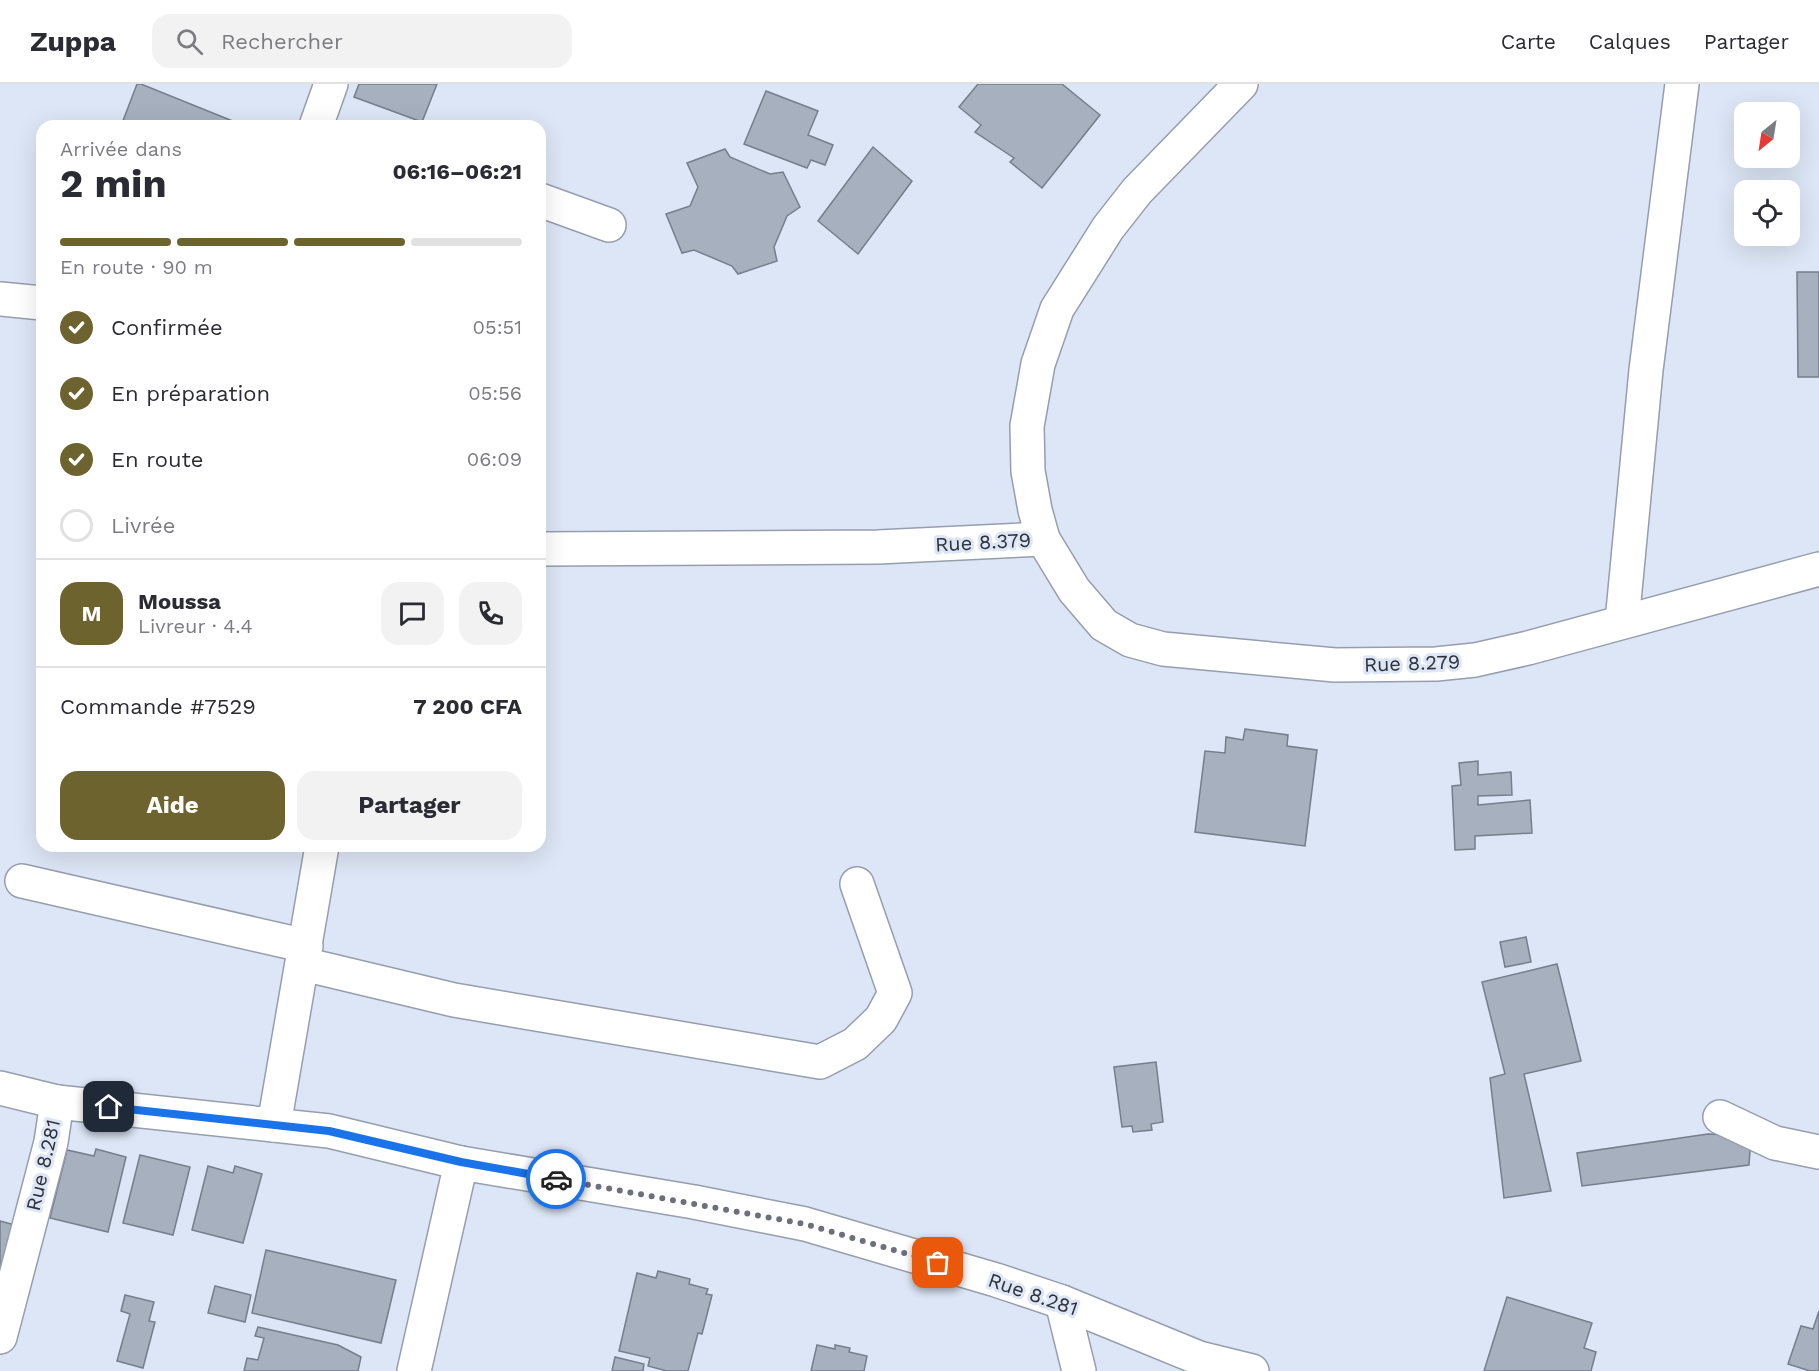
<!DOCTYPE html>
<html lang="fr">
<meta charset="utf-8">
<style>
:root{--surface:#fff;--page:#f2f2f3;--text:#2b2b33;--muted:#7c7c81;--line:#e1e1e2;--accent:#6c632f}
body{margin:0;font-family:"Work Sans",sans-serif;background:var(--page);color:var(--text);height:100vh;display:flex;flex-direction:column;font-size:22px;white-space:nowrap}
*{box-sizing:border-box;margin:0}
p{font-size:20px;color:var(--muted)}
.icon{flex:none;width:33px;height:33px;fill:none;stroke:currentColor;stroke-width:2;stroke-linecap:round;stroke-linejoin:round}
.map{position:relative;flex:1;overflow:hidden}
.details{position:absolute;left:36px;top:36px;width:510px;height:732px;display:flex;flex-direction:column;background:var(--surface);border-radius:18px;box-shadow:0 6px 24px #0002}
.details>*{flex:none}
.needle{width:39px;rotate:210deg}
.tools{position:absolute;left:1734px;top:18px;display:grid;gap:12px}
.tools a{display:grid;place-items:center;width:66px;height:66px;border-radius:12px;background:var(--surface);box-shadow:0 6px 24px #0002;font-size:30px}
.pin{position:absolute;display:grid;place-items:center;width:51px;height:51px;color:#fff;margin:-26px;border-radius:12px;box-shadow:0 3px 9px #0006}
.courier{position:absolute;display:grid;place-items:center;width:60px;height:60px;margin:-30px;border:4px solid #1a73e8;border-radius:50%;background:#fff;color:#222;box-shadow:0 2px 8px #0007}
.headline em{font-style:normal;font-weight:700}
.headline div{display:flex;flex-direction:column-reverse}
.headline{display:flex;align-items:center;justify-content:space-between;height:102px;padding:0 24px}
h1{font-size:39px;font-weight:700;line-height:45px}
.bar{display:grid;grid-template-columns:repeat(4,1fr);gap:9px 6px;align-content:center;height:72px;padding:0 24px}
.bar i{height:8px;border-radius:4px;background:var(--line)}
.bar .on{background:var(--accent)}
.bar p{grid-column:span 4}
.line{display:flex;align-items:center;gap:15px;padding:0 24px;border-top:2px solid var(--line)}
.line div{flex:1}
.round{display:grid;place-items:center;flex:none;width:63px;height:63px;border-radius:18px;background:var(--page)}
ol{padding:0 24px;list-style:none}
li{display:flex;align-items:center;gap:18px;height:66px}
li p{margin-inline-start:auto}
li .icon{padding:6px;border-radius:50%;background:var(--accent);color:#fff;stroke-width:4}
li:last-child{color:var(--muted)}
li i{width:33px;height:33px;border:3px solid var(--line);border-radius:50%}
.action{display:flex;gap:12px;margin-top:auto;padding:12px 24px}
.action a{flex:1;height:69px;border-radius:18px;background:var(--accent);color:#fff;font-size:24px;font-weight:700;line-height:69px;text-align:center}
.action a+a{background:var(--page);color:var(--text)}
header{display:flex;align-items:center;gap:36px;box-sizing:border-box;height:84px;padding:0 30px;background:var(--surface);border-bottom:2px solid var(--line)}
header strong{font-size:28px}
nav{display:flex;gap:33px;margin-inline-start:auto;font-size:21px}
.search{width:420px;height:54px;background:var(--page);display:flex;align-items:center;gap:15px;box-sizing:border-box;padding:0 21px;border-radius:18px;color:var(--muted);font-size:22px}
.map>svg:first-child{display:block}
.building{fill:#a7b0bf;stroke:#767e8d;stroke-width:1.5}
.lines{fill:none;stroke-linecap:round;stroke-linejoin:round}
.minor-casing{stroke:#969ead;stroke-width:36}
.minor{stroke:#fff;stroke-width:33}
.done{stroke:#6b707a;stroke-width:6;stroke-dasharray:0 10.8}
.route{stroke:#1a73e8;stroke-width:8}
.labels{text-anchor:middle;stroke-width:6;stroke-linejoin:round;paint-order:stroke}
.street-label{font-size:20px;fill:#2e3137;stroke:#dde6f6}
</style>
<header>
<strong>Zuppa</strong>
<div class="search"><svg class="icon" aria-label="search" viewBox="0 0 24 24"><circle cx="10" cy="10" r="6"/><path d="M15 15l6 6"/></svg>Rechercher</div>
<nav><a>Carte</a><a>Calques</a><a>Partager</a></nav>
</header>
<div class="map">
<svg width="1819" height="1287" viewBox="0 0 1819 1287">
<rect width="100%" height="100%" fill="#dde6f6"/>
<g class="building">
<polygon points="137,0 141,0 245,42 121,42"/>
<polygon points="359,0 437,0 422,38 354,13"/>
<polygon points="978,0 1062,0 1100,31 1042,104 1010,78 1014,74 975,48 981,41 959,23"/>
<polygon points="766,7 818,27 808,51 833,61 825,81 811,76 807,84 744,60"/>
<polygon points="873,63 912,97 858,170 818,137"/>
<polygon points="725,65 730,73 770,90 783,88 800,123 787,132 774,163 777,177 738,190 732,182 694,166 682,169 666,130 690,122 698,103 687,79"/>
<polygon points="1797,188 1819,188 1819,293 1798,293"/>
<polygon points="1245,645 1288,651 1287,662 1317,666 1305,762 1195,748 1205,667 1225,669 1226,653 1243,656"/>
<polygon points="1478,677 1478,691 1511,688 1512,711 1478,712 1478,721 1530,716 1532,749 1475,752 1475,765 1455,766 1452,702 1461,701 1459,679"/>
<polygon points="1526,853 1531,878 1505,883 1500,858"/>
<polygon points="1557,880 1581,977 1524,990 1551,1107 1504,1114 1490,994 1505,990 1482,898"/>
<polygon points="1156,978 1163,1038 1151,1040 1152,1046 1133,1048 1132,1042 1122,1043 1114,983"/>
<polygon points="1708,1050 1751,1052 1749,1081 1582,1102 1577,1069"/>
<polygon points="96,1065 126,1073 108,1148 50,1134 67,1066 94,1072"/>
<polygon points="140,1071 190,1083 173,1151 123,1139"/>
<polygon points="208,1082 233,1089 235,1082 262,1090 243,1159 192,1146"/>
<polygon points="0,1137 15,1141 0,1193"/>
<polygon points="266,1166 396,1196 381,1259 252,1229"/>
<polygon points="658,1187 690,1195 689,1200 708,1205 706,1210 712,1211 702,1250 698,1249 688,1287 667,1287 648,1282 650,1274 619,1267 637,1189 656,1194"/>
<polygon points="215,1202 251,1211 245,1238 208,1229"/>
<polygon points="125,1211 154,1218 149,1237 155,1238 143,1284 117,1277 130,1230 121,1227"/>
<polygon points="1507,1213 1592,1239 1584,1264 1596,1268 1591,1287 1484,1287"/>
<polygon points="1819,1227 1819,1287 1810,1287 1788,1280 1801,1242 1813,1245"/>
<polygon points="258,1243 338,1261 361,1273 358,1287 244,1287 247,1274 258,1276 264,1254 255,1252"/>
<polygon points="817,1261 835,1265 835,1261 850,1264 849,1268 867,1272 864,1287 811,1287"/>
<polygon points="615,1273 644,1280 643,1287 612,1287"/>
</g>
<g class="lines">
<defs>
<g id="minor">
<polyline points="316,42 331,0"/>
<polyline points="540,116 609,141"/>
<polyline points="0,215 42,219"/>
<polyline points="1043,455 1074,506 1104,541 1130,556 1163,565 1335,581 1436,580 1475,576 1528,564 1819,485"/>
<polyline points="540,465 878,463 1043,455 1035,426 1028,387 1027,342 1038,280 1057,225 1108,144 1137,107 1241,0"/>
<polyline points="1622,538 1646,286 1682,0"/>
<polyline points="22,797 306,862"/>
<polyline points="303,880 454,916 820,978 855,960 881,935 895,909 857,800"/>
<polyline points="0,1004 57,1018"/>
<polyline points="1720,1033 1775,1059 1819,1068"/>
<polyline points="274,1041 322,762"/>
<polyline points="1062,1218 1079,1287"/>
<polyline points="0,1253 51,1058 57,1018 329,1047 461,1079 694,1118 805,1140 996,1196 1062,1218 1199,1274 1252,1287"/>
<polyline points="414,1287 461,1079"/>
</g>
</defs>
<use href="#minor" class="minor-casing"/>
<use href="#minor" class="minor"/>
</g>
<g class="lines">
<polyline class="done" points="556,1095 805,1140 938,1179"/>
<polyline class="route" points="109,1023 329,1047 461,1078 556,1095"/>
</g>
<g class="labels">
<g class="street-label">
<text transform="translate(983 458) rotate(-3)" y="7">Rue 8.379</text>
<text transform="translate(1412 579) rotate(-2)" y="7">Rue 8.279</text>
<text transform="translate(43 1081) rotate(-77)" y="7">Rue 8.281</text>
<text transform="translate(1033 1210) rotate(19)" y="7">Rue 8.281</text>
</g>
</g>
</svg>
<div class="tools">
<a><svg class="needle" viewBox="-14 -14 28 28"><path d="M0-13l5 13h-10z" fill="#e53935"/><path d="M0 13l5-13h-10z" fill="#7c7c81"/></svg></a>
<a><svg class="icon" aria-label="locate" viewBox="0 0 24 24"><circle cx="12" cy="12" r="6"/><path d="M12 2v4M12 18v4M2 12h4M18 12h4"/></svg></a>
</div>
<div class="pin" style="left:938px;top:1179px;background:#ea580c"><svg class="icon" aria-label="bag" viewBox="0 0 24 24"><path d="M5 8h14l-1 12H6zM9 8a3 3 0 0 1 6 0"/></svg></div>
<div class="pin" style="left:109px;top:1023px;background:#1f2937"><svg class="icon" aria-label="home" viewBox="0 0 24 24"><path d="M3 11l9-7 9 7M6 9v11h12V9"/></svg></div>
<div class="courier" style="left:556px;top:1095px"><svg class="icon" aria-label="car" viewBox="0 0 24 24"><path d="M5 17H2v-5l4-1 3-4h7l3 4 3 1v5h-3M9 17h6M6 11h13"/><circle cx="7" cy="17" r="2"/><circle cx="17" cy="17" r="2"/></svg></div>
<section class="details">
<div class="headline"><div><h1>2 min</h1><p>Arrivée dans</p></div><em>06:16–06:21</em></div>
<div class="bar"><i class="on"></i><i class="on"></i><i class="on"></i><i></i><p>En route · 90 m</p></div>
<ol>
<li><svg class="icon" aria-label="check" viewBox="0 0 24 24"><path d="M5 12l5 5 9-10"/></svg>Confirmée<p>05:51</p></li>
<li><svg class="icon" aria-label="check" viewBox="0 0 24 24"><path d="M5 12l5 5 9-10"/></svg>En préparation<p>05:56</p></li>
<li><svg class="icon" aria-label="check" viewBox="0 0 24 24"><path d="M5 12l5 5 9-10"/></svg>En route<p>06:09</p></li>
<li><i></i>Livrée</li>
</ol>
<div class="line" style="height:108px"><b class="round" style="background:var(--accent);color:#fff">M</b><div><b>Moussa</b><p>Livreur · 4.4</p></div><a class="round"><svg class="icon" aria-label="chat" viewBox="0 0 24 24"><path d="M4 5h16v11H9l-5 4z"/></svg></a><a class="round"><svg class="icon" aria-label="phone" viewBox="0 0 24 24"><path d="M5 4h4l2 5-3 2q2 4 5 5l2-3 5 2v4C11 20 4 13 5 4z"/></svg></a></div>
<div class="line" style="height:78px"><div>Commande #7529</div><b>7 200 CFA</b></div>
<div class="action"><a>Aide</a><a>Partager</a></div>
</section>
</div>
